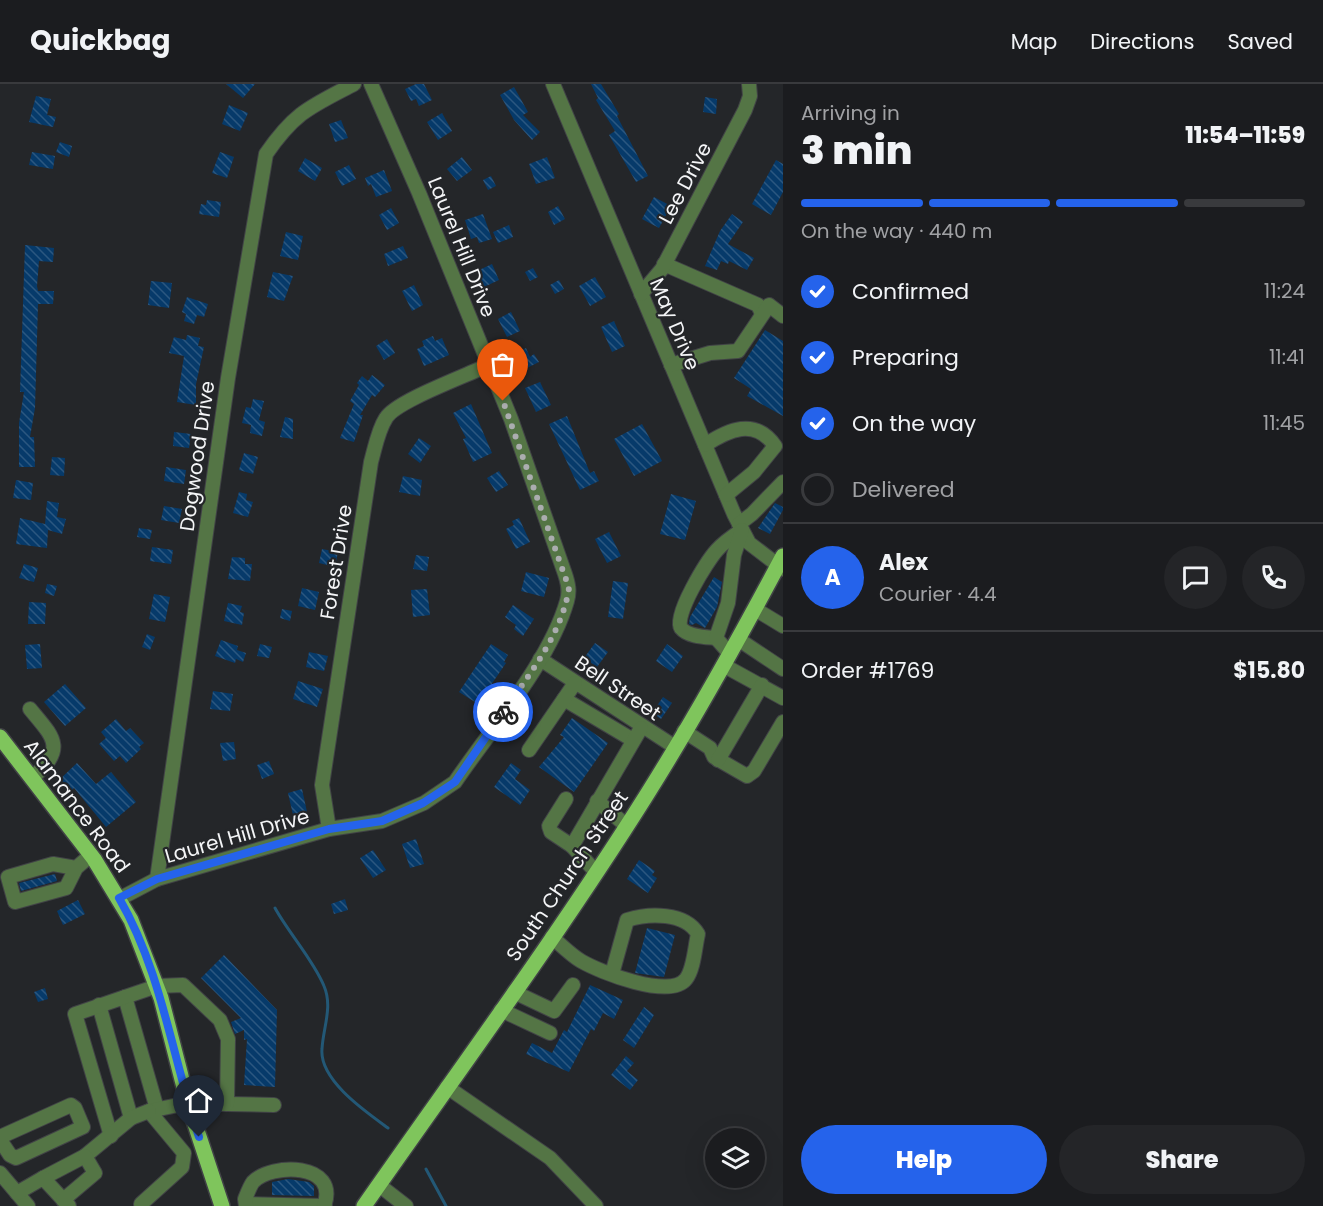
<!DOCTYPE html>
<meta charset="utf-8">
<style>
:root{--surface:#1b1c1f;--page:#242528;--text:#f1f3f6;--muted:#a0a1a4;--line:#393a3d;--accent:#2563eb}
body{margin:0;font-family:Poppins,sans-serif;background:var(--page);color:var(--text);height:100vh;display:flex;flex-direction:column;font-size:22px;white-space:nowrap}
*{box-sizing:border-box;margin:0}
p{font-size:20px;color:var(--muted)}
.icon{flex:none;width:33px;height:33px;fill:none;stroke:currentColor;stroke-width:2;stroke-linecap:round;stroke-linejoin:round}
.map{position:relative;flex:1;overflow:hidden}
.side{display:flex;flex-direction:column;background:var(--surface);width:540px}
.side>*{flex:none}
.controls{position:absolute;left:705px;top:1044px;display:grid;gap:12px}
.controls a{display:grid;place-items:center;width:60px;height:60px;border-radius:50%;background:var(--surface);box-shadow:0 6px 24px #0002,0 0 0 2px var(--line);font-size:30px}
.pin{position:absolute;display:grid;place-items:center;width:51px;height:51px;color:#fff;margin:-62px -26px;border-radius:50% 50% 50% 0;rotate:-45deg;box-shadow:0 0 6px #0007}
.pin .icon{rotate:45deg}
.courier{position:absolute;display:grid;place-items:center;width:60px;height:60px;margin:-30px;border:4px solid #2563eb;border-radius:50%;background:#fff;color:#222;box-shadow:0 2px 8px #0007}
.headline em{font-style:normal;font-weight:800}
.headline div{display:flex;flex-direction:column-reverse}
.headline{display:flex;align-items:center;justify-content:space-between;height:102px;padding:0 18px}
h1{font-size:39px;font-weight:800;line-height:45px}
.bar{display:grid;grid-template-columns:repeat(4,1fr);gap:9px 6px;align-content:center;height:72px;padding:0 18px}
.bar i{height:8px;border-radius:4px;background:var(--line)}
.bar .selected{background:var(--accent)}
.bar p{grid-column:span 4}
.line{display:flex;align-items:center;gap:15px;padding:0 18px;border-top:2px solid var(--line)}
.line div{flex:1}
.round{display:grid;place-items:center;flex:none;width:63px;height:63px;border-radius:32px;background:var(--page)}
ol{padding:0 18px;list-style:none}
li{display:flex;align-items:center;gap:18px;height:66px}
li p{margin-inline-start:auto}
li .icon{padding:6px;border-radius:50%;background:var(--accent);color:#fff;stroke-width:4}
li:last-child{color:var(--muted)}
li i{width:33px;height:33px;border:3px solid var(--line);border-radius:50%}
.cta{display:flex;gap:12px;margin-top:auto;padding:12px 18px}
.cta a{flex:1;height:69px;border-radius:36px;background:var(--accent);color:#fff;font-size:24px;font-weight:800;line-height:69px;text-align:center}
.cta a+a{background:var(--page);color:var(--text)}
header{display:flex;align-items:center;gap:36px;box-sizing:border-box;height:84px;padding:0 30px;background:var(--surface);border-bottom:2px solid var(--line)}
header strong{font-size:28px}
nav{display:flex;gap:33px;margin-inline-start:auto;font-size:21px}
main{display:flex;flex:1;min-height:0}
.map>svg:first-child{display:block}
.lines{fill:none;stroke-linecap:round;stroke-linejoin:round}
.stream{stroke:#235876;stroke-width:3}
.building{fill:url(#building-back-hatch)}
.minor-casing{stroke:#414346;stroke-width:16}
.major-casing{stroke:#414346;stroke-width:18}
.minor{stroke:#547545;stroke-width:14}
.major{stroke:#7fc55c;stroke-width:15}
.done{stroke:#abadaf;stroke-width:6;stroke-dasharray:0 10.8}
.route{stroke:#2563eb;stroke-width:8}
.labels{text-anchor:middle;stroke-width:4.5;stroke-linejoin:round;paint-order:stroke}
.street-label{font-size:20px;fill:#f4f5f7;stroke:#242629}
</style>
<header>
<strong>Quickbag</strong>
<nav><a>Map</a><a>Directions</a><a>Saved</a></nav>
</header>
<main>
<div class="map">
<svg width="783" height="1122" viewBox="0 0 783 1122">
<defs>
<pattern id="building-back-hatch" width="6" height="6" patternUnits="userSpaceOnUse" patternTransform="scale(1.5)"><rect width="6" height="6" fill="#063a6a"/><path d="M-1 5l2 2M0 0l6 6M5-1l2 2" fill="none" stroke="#2b5780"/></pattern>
</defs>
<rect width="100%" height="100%" fill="#242629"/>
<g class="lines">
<g class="stream">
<path d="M275 824C288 848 314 877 324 902 333 923 323 944 322 965 319 996 366 1028 388 1044"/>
<polyline points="426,1085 446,1122"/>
</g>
</g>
<g class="building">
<polygon points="226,0 255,0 243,14"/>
<polygon points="416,0 424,0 432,16 419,22 416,15 411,17 405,5"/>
<polygon points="591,0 601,0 619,30 617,32 648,92 636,98 609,51 615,47 596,16 598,14"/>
<polygon points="514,3 528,28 523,31 540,48 532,56 514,36 500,11"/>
<polygon points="36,12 51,15 47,31 56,33 53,43 29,38"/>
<polygon points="705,13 717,15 716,30 703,28"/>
<polygon points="229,21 248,29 240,47 222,40"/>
<polygon points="442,29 452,47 438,56 427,38"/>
<polygon points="341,36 348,54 335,58 329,40"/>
<polygon points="60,58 72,62 69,73 56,68"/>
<polygon points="32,68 55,72 53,85 29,81"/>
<polygon points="220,68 234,73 227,94 212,89"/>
<polygon points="462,73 472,86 457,97 447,85"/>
<polygon points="547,73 555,94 536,100 529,80"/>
<polygon points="305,74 322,84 315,97 298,87"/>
<polygon points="776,76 783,80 783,108 771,131 752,120"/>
<polygon points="349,81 356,95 342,102 335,88"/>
<polygon points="384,86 392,107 376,113 371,100 368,102 365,94"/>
<polygon points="491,92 496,102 488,106 483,96"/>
<polygon points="654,113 671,122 659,144 642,135"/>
<polygon points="207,116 221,118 219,133 199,130 201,120 206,121"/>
<polygon points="558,122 565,135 554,141 548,128"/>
<polygon points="391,124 399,139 387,146 379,131"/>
<polygon points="483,130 492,155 479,159 477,153 471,155 465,136"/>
<polygon points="732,130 743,138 728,160 754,174 747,186 729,177 728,180 721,177 717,186 705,182 720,147"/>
<polygon points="509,141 513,153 498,159 493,148"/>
<polygon points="286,148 303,152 298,176 280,172"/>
<polygon points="25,161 54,164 53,178 39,177 37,202 38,207 54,207 53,220 38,220 35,324 30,353 34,353 35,383 19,383 19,339 24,308 20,308"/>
<polygon points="403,162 408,174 388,182 384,170"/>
<polygon points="492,180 499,196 484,203 477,187"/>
<polygon points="533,184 538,193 530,197 525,188"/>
<polygon points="273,188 293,192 284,217 267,213"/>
<polygon points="595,193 606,213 590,222 579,202"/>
<polygon points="559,196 564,205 555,210 550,201"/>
<polygon points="151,197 172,199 169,224 148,221"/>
<polygon points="414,201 423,221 412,227 402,207"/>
<polygon points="187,213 208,220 204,233 197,231 194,240 184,237 186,230 182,228"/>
<polygon points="511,228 520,247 507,253 498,235"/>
<polygon points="614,237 625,262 612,268 601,243"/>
<polygon points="765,246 783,257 783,332 747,312 751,305 734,294"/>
<polygon points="187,251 200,254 198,262 204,263 196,300 196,321 177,318 184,272 169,269 174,253 186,256"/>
<polygon points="433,252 435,257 442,254 449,271 424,282 417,265 424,262 422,257"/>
<polygon points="387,255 395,269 384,276 376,262"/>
<polygon points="526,264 530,273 534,270 539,278 521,287 513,271"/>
<polygon points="372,291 385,301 375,313 372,311 360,331 363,331 354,358 340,354 354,320 350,317 359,301 357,299 362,292 368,297"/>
<polygon points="540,298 551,321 536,328 525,304"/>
<polygon points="253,315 264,317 259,336 265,338 262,352 250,349 251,341 242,339 246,323 251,324"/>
<polygon points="471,320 492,369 473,378 463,355 466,354 453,329"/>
<polygon points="567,332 590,389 594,387 599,397 580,406 549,340"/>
<polygon points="285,333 293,335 293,355 280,353"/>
<polygon points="642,340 662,377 634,392 614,355"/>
<polygon points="174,348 191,350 189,364 173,362"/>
<polygon points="419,354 431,362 420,379 408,370"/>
<polygon points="244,369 258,373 253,390 239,386"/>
<polygon points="52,373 65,374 64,392 50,391"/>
<polygon points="166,383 186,386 184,400 164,397"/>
<polygon points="499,387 508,401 496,408 487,394"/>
<polygon points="403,392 422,396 420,412 399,408"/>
<polygon points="16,396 33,399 31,416 13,414"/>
<polygon points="239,408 247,410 246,416 253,418 248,433 233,429"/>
<polygon points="671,410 696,417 685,456 660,450"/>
<polygon points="47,417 59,419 57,433 66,435 62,450 48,446 47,464 16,460 20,434 45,440"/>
<polygon points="775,419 783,423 783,426 770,450 758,444"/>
<polygon points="164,422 182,425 179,439 161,436"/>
<polygon points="519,434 530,458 516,465 506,445 514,441 512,437"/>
<polygon points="139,444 152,446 150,455 137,453"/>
<polygon points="609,448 621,472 607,479 595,455"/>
<polygon points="152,463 173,466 171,480 150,477"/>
<polygon points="322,465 338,468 335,483 319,479"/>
<polygon points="416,471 429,473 427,487 413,485"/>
<polygon points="232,473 245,474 245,480 252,480 250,497 228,495"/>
<polygon points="24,480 38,484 34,498 19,494"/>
<polygon points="526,488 549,494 544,513 521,507"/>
<polygon points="714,493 722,498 717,523 705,544 696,539 692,541 689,540 690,533"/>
<polygon points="613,497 628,499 623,535 608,533"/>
<polygon points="47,500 57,502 54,512 45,509"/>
<polygon points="302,504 319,508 315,526 298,522"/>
<polygon points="427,505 430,531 413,533 411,506"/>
<polygon points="154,510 170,513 165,538 149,535"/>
<polygon points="29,518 46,519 45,540 28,540"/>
<polygon points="228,519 242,522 240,528 244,529 242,541 224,537"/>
<polygon points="513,521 534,535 523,552 514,545 516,541 505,533"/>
<polygon points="282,525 292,527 290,537 280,534"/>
<polygon points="147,550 155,553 150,566 142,563"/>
<polygon points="221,556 238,562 237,566 246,569 243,578 236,575 235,579 215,572"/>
<polygon points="595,559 608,568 597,583 584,574"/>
<polygon points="40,560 42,584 27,585 25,561"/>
<polygon points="260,560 272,563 269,574 257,572"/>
<polygon points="491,560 508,571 504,578 506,579 478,620 459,608"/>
<polygon points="667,560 683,572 672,588 656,577"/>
<polygon points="309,568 328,572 324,587 306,583"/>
<polygon points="298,597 323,605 317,623 293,615"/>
<polygon points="65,600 86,624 65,642 44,618"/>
<polygon points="213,607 233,610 230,627 210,625"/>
<polygon points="663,613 672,619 661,635 652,629"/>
<polygon points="572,634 608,659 574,708 539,683 564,653 560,651"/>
<polygon points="116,635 126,647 130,644 144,659 139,663 141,665 126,679 120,672 114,677 99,660 106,654 101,648"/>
<polygon points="234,658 236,675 223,677 220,659"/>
<polygon points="269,677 274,690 262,695 257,681"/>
<polygon points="77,679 96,700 111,688 136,718 106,743 74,704 70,708 59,696"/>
<polygon points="511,679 521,686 515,695 530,706 520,721 494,703"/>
<polygon points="302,705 307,728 293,731 288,709"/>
<polygon points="416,755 424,780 410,784 402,760"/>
<polygon points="373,766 386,786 373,794 360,774"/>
<polygon points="639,776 655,787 652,791 657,794 648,809 627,795"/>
<polygon points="55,790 57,797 21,807 19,799"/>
<polygon points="345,815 348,826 334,830 331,820"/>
<polygon points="78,816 85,830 63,841 57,827"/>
<polygon points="647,844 675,851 664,893 635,889"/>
<polygon points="224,871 277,926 275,1003 244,1001 247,955 244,956 244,946 235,950 231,938 241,934 201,894"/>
<polygon points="590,901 623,916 614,935 603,929 594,947 591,945 569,988 526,970 532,959 552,969 564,946 567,948"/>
<polygon points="45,904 48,915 38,918 34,908"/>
<polygon points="644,923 654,931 634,964 623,956"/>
<polygon points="626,972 634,979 627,987 638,996 630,1006 611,991"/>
<polygon points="288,1095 309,1098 314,1102 314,1112 272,1111 272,1098"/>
</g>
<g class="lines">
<defs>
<g id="minor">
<polyline points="553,0 734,430 749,459 783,485"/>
<polyline points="664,180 758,221 762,230"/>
<polyline points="641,210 662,185 745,26 750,12 749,0"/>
<polyline points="671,281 710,269 738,267 769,221 783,232"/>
<path d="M705 361C728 346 755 333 775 362L754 388 726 411"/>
<polyline points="739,440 752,430 783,398"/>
<polyline points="755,525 783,542"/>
<path d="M716 554C706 553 688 553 681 544 673 532 707 477 717 466 724 458 733 452 742 446"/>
<polyline points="738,555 783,585"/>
<polyline points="730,570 716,554 728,519 734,471 742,446"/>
<polyline points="540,575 675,663"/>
<polyline points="723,581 783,614"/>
<polyline points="564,615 633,656"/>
<path d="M30 625C54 654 67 664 32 694"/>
<polyline points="684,647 710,664 714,673 747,692 754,687 783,638"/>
<polyline points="529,666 575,599"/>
<polyline points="718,676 762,601"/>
<polyline points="566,715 549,742 551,748 572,762"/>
<polyline points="597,717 627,742"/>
<path d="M329 745 322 701 371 378C375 364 378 346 386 334 396 317 466 292 488 281"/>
<polyline points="76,784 66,804 15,818 8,793 53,780 76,784 91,771"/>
<polyline points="596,788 572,762 641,644"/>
<path d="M157 795 228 294 266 70C295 28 310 23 354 0"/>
<path d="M119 815 157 795 329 745 382 737 424 719 455 698C491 645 550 577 567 517 570 507 568 499 565 490L511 335 419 109 371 0"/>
<path d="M552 853C561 861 571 871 581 877 600 888 670 916 686 895 694 885 695 862 698 850 685 828 649 829 627 836L612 890"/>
<polyline points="514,908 554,927 573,901"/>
<polyline points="125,913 157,1025"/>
<polyline points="99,921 131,1034"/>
<polyline points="501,926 550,949"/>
<polyline points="447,1003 550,1074 596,1122"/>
<polyline points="227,1020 274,1021"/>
<polyline points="111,1052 75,930 157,902 183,901 220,936 228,955 227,1020 188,1019 149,1027 184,1069 182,1083 141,1120"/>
<polyline points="0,1053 71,1021 75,1024 83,1043 16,1074 10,1071 0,1056"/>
<polyline points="0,1089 28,1122"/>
<polyline points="43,1094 85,1072 131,1034 149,1027"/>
<polyline points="379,1101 406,1122"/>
<polyline points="17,1109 43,1094 69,1122"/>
<polyline points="63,1116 95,1089 85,1072"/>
<polyline points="246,1120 325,1122"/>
<path d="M246 1122 245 1115C247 1110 250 1102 253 1098 271 1079 340 1078 324 1122"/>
</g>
<g id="major">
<polyline points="0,653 94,775 131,836 161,914 188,1019 222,1122"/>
<path d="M364 1122C459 986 558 852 646 712 695 634 740 553 783 472"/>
</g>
</defs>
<use href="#minor" class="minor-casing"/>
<use href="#major" class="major-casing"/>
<use href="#minor" class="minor"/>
<use href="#major" class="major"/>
</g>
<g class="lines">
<path class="done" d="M503 628C529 591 562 550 569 504L503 317"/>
<path class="route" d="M199 1053C172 973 162 888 119 814L157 795 329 745 382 737 423 719 455 698 503 628"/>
</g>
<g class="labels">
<g class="street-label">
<text transform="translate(685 99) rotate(-62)" y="7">Lee Drive</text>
<text transform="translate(462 163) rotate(68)" y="7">Laurel Hill Drive</text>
<text transform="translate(675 240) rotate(67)" y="7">May Drive</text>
<text transform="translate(197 372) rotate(-82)" y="7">Dogwood Drive</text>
<text transform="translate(336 478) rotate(-81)" y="7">Forest Drive</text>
<text transform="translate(618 604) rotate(34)" y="7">Bell Street</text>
<text transform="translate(77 722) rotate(53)" y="7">Alamance Road</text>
<text transform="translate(237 752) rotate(-16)" y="7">Laurel Hill Drive</text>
<text transform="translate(567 792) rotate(-56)" y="7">South Church Street</text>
</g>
</g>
</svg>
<div class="controls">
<a><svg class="icon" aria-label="layers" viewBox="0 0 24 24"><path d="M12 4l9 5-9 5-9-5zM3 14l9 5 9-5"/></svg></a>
</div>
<div class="pin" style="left:503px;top:317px;background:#ea580c"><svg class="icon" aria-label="bag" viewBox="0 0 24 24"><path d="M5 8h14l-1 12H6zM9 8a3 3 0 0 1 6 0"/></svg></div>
<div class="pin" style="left:199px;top:1053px;background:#1f2937"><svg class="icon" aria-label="home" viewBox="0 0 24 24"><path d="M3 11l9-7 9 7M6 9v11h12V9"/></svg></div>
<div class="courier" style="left:503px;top:628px"><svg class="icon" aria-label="bike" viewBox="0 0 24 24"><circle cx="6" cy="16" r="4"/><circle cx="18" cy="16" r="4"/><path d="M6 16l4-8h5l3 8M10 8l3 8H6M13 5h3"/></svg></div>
</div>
<section class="side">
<div class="headline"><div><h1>3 min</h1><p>Arriving in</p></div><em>11:54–11:59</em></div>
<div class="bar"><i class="selected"></i><i class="selected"></i><i class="selected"></i><i></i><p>On the way · 440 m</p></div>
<ol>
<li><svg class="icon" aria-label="check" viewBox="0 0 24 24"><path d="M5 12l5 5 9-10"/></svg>Confirmed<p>11:24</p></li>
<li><svg class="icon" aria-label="check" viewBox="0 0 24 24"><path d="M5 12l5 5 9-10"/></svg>Preparing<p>11:41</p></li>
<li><svg class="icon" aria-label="check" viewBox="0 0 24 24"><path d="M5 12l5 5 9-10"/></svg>On the way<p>11:45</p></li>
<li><i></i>Delivered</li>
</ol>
<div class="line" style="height:108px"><b class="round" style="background:var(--accent);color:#fff">A</b><div><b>Alex</b><p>Courier · 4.4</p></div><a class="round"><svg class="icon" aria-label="chat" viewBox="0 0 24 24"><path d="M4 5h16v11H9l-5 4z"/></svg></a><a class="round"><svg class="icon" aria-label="phone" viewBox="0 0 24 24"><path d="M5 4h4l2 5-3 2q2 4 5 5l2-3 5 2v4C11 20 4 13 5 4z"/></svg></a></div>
<div class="line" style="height:78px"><div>Order #1769</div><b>$15.80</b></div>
<div class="cta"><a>Help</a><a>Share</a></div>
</section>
</main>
